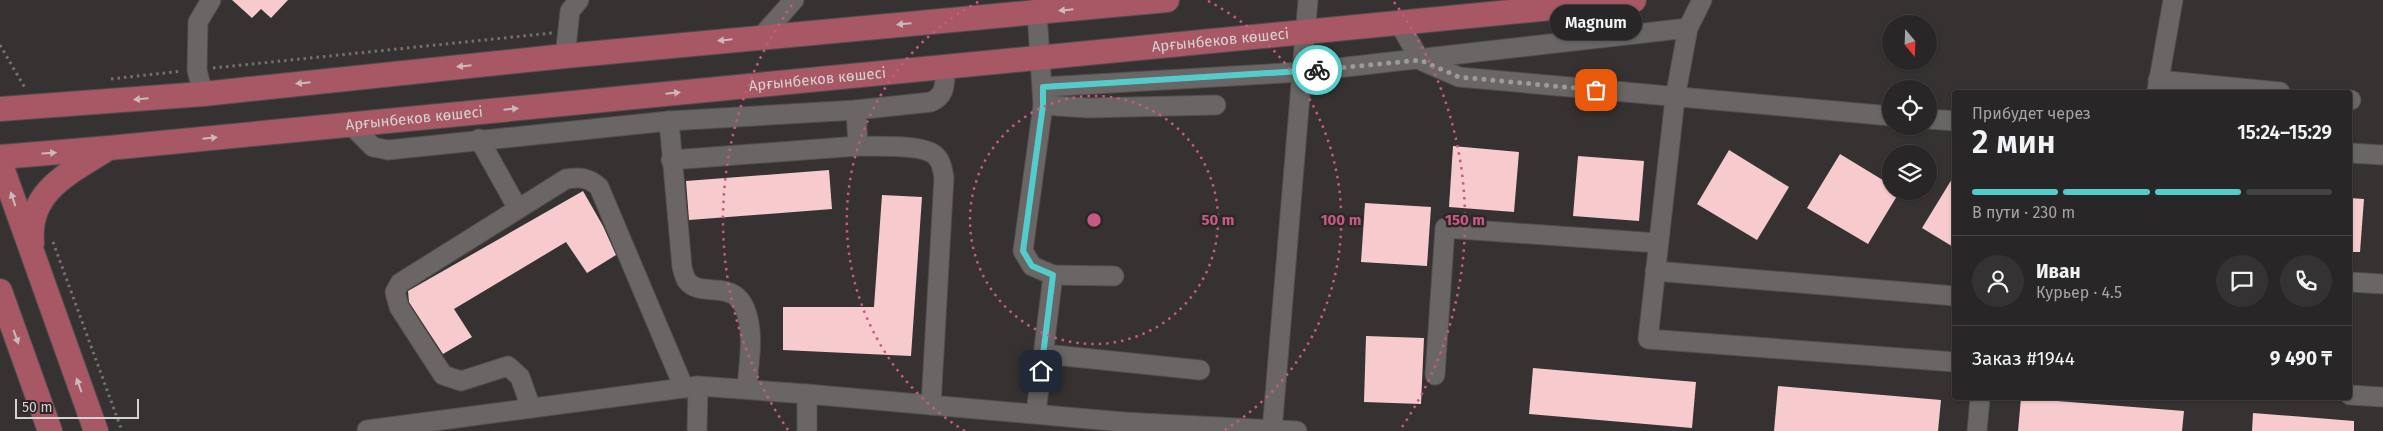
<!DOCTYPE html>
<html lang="ru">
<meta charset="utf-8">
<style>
:root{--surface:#282626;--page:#343232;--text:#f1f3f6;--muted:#a5a5a7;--line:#444343;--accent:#53cdcb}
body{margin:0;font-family:"Fira Sans",sans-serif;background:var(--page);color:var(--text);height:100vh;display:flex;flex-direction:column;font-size:19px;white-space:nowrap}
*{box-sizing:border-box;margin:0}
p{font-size:16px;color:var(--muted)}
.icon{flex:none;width:28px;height:28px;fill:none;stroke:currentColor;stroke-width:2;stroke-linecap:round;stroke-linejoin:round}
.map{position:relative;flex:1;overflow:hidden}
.sheet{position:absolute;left:1952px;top:90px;width:400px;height:310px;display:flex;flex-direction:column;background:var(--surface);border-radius:5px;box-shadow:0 1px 4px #0004,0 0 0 1px var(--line)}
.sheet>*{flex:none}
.needle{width:32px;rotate:161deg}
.fabs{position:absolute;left:1882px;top:15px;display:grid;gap:10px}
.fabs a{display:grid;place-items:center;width:55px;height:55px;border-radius:50%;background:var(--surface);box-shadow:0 1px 4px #0004,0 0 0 1px var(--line);font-size:25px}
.scale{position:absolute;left:15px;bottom:12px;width:124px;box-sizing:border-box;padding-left:5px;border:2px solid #d4d2d2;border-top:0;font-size:14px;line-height:18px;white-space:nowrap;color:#d4d2d2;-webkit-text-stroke:4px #2c2828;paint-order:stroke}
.pin{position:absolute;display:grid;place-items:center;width:42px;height:42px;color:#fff;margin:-21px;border-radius:10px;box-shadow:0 2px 8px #0006}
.courier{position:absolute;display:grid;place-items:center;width:50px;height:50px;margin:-25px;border:4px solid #53cdcb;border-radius:50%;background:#fff;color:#222;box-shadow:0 1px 6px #0007}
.bubble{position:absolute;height:35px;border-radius:18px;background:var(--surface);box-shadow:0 1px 4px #0004,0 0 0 1px var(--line);font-size:16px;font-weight:600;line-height:35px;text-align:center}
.overview em{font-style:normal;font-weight:600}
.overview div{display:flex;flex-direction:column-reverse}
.overview{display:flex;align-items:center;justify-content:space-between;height:85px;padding:0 20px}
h1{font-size:32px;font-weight:600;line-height:38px}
.bar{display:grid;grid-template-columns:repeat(4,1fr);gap:8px 5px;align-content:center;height:60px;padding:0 20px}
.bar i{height:6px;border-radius:4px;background:var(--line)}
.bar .selected{background:var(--accent)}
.bar p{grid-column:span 4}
.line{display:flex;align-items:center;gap:12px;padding:0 20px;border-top:1px solid var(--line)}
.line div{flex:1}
.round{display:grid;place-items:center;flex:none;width:52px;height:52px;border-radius:26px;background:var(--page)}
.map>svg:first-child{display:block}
.building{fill:#f7cacd}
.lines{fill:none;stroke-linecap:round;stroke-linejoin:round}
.minor-casing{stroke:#504e4e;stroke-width:21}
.major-casing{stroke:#504e4e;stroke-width:26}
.path{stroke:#747171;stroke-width:3;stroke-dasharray:2.5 4;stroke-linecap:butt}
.minor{stroke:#6a6666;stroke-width:19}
.major{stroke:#a85764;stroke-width:24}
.oneway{fill:#cbb9bc}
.done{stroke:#9d9a9a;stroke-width:5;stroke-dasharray:0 9}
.route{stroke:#53cdcb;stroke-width:6}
.ring{fill:none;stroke:#c85985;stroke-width:2.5;stroke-dasharray:2.5 5}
.labels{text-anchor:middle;stroke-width:5;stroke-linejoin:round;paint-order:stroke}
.street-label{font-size:15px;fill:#d4d2d2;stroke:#2c2828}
.centre{fill:#c85985;stroke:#2c2828;stroke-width:2.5}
.ring-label{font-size:15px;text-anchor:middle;font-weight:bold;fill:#c85985;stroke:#2c2828;stroke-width:5;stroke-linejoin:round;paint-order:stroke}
</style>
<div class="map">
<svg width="2383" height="431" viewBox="0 0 2383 431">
<rect width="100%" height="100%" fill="#363232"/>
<g class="building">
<polygon points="232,0 288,0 271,18 261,9 252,18"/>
<polygon points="1453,146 1519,152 1514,212 1449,207"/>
<polygon points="1729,150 1789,187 1757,240 1697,204"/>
<polygon points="1840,154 1891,185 1891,191 1900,191 1868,244 1807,208"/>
<polygon points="1578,156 1644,161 1639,221 1573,216"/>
<polygon points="829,170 832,209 689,220 686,181"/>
<polygon points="1955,174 1955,248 1922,228"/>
<polygon points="583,191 603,226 616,255 587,273 566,242 454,309 472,337 443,354 409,302 408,291"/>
<polygon points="882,195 922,197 911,356 783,350 783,307 874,307"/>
<polygon points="2350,198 2364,199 2360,252 2350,252"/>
<polygon points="1365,203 1431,207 1427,266 1361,262"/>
<polygon points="1366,336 1424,338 1421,404 1364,402"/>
<polygon points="1533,368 1696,382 1692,428 1529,414"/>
<polygon points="1778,386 1941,400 1938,431 1774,431"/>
<polygon points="2021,398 2184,411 2182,431 2018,431"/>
<polygon points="2253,413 2354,421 2354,431 2252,431"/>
</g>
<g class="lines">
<defs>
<g id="minor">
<polyline points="1702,0 1688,28 1675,98 1648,339 1955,362"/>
<polyline points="1399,23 1420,60 1459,77 1891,116"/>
<polyline points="761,37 794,0"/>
<polyline points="565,56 570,11 579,0"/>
<polyline points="2158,80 2280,92"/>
<polyline points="1043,87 1302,72 1688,28"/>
<polyline points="2157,91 2173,0"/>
<polyline points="203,94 197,70 198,22 211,0"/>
<polyline points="2350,100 2351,100"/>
<polyline points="1043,105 1088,108 1216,105"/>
<polyline points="1929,119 1955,121"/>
<polyline points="351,125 373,147 388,150 669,121"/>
<polyline points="479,139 518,209"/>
<polyline points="2350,153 2383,155"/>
<polyline points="671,160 858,146"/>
<polyline points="1655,271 1955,296"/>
<polyline points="1053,275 1114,276"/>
<polyline points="2350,282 2383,284"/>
<polyline points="1044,354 1200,370"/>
<polyline points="1435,375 1445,228 1658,243"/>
<polyline points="698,386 807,394"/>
<path d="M747 389C748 368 753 344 749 323 740 272 703 301 687 281 685 278 683 271 682 267L669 121 856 110"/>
<polyline points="2350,395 2383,397"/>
<path d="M931 405 944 177C942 168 941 158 932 153 917 144 877 147 858 146L856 110 931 102C947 95 944 82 946 67"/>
<path d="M531 408 520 377 508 366 461 381 443 375 399 307 395 292 400 283 566 179C580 177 588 177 599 187L684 388"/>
<polyline points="1036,413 1053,275 1032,266 1023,251 1043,105 1037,13 1041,1"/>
<polyline points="1123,422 1297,431"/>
<polyline points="367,430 698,386 697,431"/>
<polyline points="807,431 807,394 1123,422 1122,431"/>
<polyline points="1272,431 1308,0"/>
<polyline points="1977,431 1980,398"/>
</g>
<g id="major">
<polyline points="0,109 203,94 565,56 1167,0"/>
<path id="s1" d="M0 157 109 148 1634 0"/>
<polyline points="0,162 96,431"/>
<path d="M32 243C27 193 67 174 104 151"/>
<polyline points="0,291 50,431"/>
</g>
</defs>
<use href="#minor" class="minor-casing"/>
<use href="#major" class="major-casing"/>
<g class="path">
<polyline points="0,45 25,88"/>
<polyline points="213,68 552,33"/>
<polyline points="111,79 182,71"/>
<polyline points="53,242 122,431"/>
</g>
<use href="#minor" class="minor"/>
<use href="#major" class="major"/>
</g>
<defs><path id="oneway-solid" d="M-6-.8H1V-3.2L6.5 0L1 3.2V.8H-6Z" transform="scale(1.25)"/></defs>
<g class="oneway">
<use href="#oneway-solid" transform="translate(1066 10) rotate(174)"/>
<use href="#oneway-solid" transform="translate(904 24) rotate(175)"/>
<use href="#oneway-solid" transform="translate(725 40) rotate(174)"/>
<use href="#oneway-solid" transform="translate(464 66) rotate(174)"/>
<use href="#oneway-solid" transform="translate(303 83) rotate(174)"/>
<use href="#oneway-solid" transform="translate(673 93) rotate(-6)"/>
<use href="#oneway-solid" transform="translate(141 99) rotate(175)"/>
<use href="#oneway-solid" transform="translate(511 109) rotate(-6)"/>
<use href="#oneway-solid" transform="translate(210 138) rotate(-6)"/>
<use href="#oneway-solid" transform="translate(49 153) rotate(-4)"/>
<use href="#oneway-solid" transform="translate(13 199) rotate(-109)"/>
<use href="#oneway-solid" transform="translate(16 337) rotate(70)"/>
<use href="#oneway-solid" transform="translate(79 385) rotate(-110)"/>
</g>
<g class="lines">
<polyline class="done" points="1317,70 1420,60 1459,77 1596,90"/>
<polyline class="route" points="1041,371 1053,275 1032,266 1023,251 1043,105 1043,87 1317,70"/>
</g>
<g class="ring">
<circle cx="1094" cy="220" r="124"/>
<path d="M965 431A247 247 0 0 1 980 1M1208 1A247 247 0 0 1 1223 431"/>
<path d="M788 430A371 371 0 0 1 794 2M1394 2A371 371 0 0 1 1400 430"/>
</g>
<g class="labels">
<g class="street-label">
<text dy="5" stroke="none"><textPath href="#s1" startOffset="1226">Арғынбеков көшесі</textPath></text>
<text dy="5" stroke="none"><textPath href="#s1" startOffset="821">Арғынбеков көшесі</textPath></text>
<text dy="5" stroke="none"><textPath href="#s1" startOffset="416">Арғынбеков көшесі</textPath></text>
</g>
</g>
<circle cx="1094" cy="220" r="8" class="centre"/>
<g class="ring-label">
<text x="1218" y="225">50 m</text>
<text x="1341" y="225">100 m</text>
<text x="1465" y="225">150 m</text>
</g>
</svg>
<div class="fabs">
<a><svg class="needle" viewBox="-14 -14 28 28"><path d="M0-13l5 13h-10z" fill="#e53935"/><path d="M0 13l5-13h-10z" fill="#a5a5a7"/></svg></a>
<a><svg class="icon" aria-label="locate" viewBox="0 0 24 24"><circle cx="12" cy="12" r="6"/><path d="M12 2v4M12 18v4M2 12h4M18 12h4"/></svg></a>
<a><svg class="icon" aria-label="layers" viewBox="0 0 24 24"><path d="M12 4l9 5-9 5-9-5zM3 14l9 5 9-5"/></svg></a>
</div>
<div class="scale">50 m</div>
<div class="pin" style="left:1596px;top:90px;background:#ea580c"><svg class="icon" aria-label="bag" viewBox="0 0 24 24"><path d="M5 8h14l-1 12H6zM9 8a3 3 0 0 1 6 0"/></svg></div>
<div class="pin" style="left:1041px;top:371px;background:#1f2937"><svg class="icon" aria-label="home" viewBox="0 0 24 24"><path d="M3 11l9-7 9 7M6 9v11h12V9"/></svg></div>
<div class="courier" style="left:1317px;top:70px"><svg class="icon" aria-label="bike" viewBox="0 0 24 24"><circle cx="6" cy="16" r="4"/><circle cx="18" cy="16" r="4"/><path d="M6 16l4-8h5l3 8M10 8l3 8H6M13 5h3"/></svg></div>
<div class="bubble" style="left:1550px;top:5px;width:92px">Magnum</div>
<section class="sheet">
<div class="overview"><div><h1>2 мин</h1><p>Прибудет через</p></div><em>15:24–15:29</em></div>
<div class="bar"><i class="selected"></i><i class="selected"></i><i class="selected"></i><i></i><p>В пути · 230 m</p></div>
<div class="line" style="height:90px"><a class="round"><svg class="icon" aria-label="person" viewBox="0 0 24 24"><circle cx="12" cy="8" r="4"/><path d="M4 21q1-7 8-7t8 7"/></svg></a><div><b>Иван</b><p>Курьер · 4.5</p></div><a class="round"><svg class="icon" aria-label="chat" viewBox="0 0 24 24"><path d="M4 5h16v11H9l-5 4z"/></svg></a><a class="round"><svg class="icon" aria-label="phone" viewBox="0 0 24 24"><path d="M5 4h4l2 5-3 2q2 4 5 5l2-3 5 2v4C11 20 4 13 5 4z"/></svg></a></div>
<div class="line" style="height:65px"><div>Заказ #1944</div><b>9 490 ₸</b></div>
</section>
</div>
